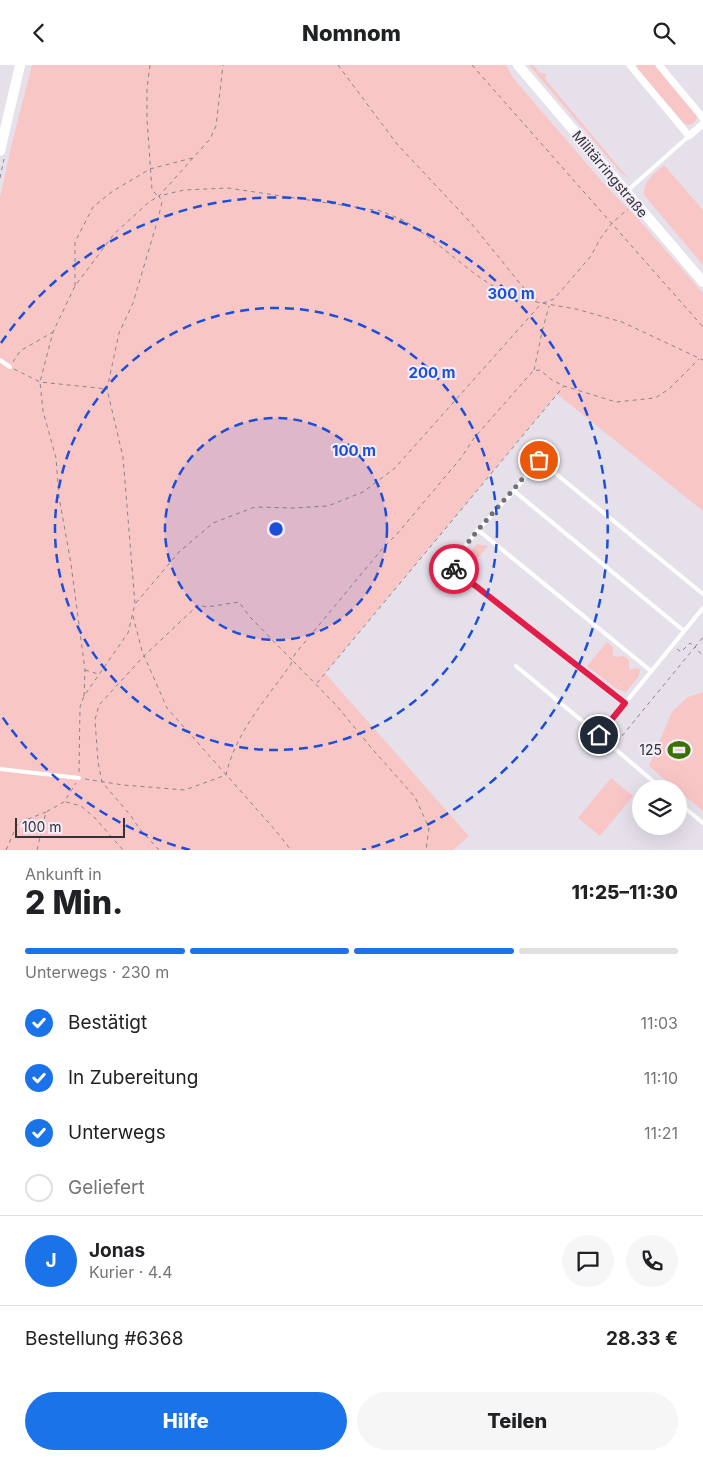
<!DOCTYPE html>
<html lang="de">
<meta charset="utf-8">
<style>
:root{--surface:#fff;--page:#f6f6f6;--text:#202124;--muted:#757577;--line:#e0e0e0;--accent:#1a73e8}
body{margin:0;font-family:Inter,sans-serif;background:var(--page);color:var(--text);height:100vh;display:flex;flex-direction:column;font-size:19px;white-space:nowrap}
*{box-sizing:border-box;margin:0}
p{font-size:16px;color:var(--muted)}
.icon{flex:none;width:28px;height:28px;fill:none;stroke:currentColor;stroke-width:2;stroke-linecap:round;stroke-linejoin:round}
.map{position:relative;height:785px;overflow:hidden}
.sheet{display:flex;flex-direction:column;background:var(--surface);flex:1}
.sheet>*{flex:none}
.buttons{position:absolute;left:632px;top:715px;display:grid;gap:10px}
.buttons a{display:grid;place-items:center;width:55px;height:55px;border-radius:50%;background:var(--surface);box-shadow:0 5px 20px #0002;font-size:25px}
.scale{position:absolute;left:15px;bottom:12px;width:110px;box-sizing:border-box;padding-left:5px;border:2px solid #343236;border-top:0;font-size:14px;line-height:18px;white-space:nowrap;color:#343236;-webkit-text-stroke:4px #f3edf9;paint-order:stroke}
.pin{position:absolute;display:grid;place-items:center;width:42px;height:42px;color:#fff;margin:-21px;border:2px solid #fff;border-radius:50%;box-shadow:0 1px 5px #0007}
.courier{position:absolute;display:grid;place-items:center;width:50px;height:50px;margin:-25px;border:4px solid #e11d48;border-radius:50%;background:#fff;color:#222;box-shadow:0 1px 6px #0007}
.overview em{font-style:normal;font-weight:800}
.overview div{display:flex;flex-direction:column-reverse}
.overview{display:flex;align-items:center;justify-content:space-between;height:85px;padding:0 25px}
h1{font-size:32px;font-weight:800;line-height:38px}
.bar{display:grid;grid-template-columns:repeat(4,1fr);gap:8px 5px;align-content:center;height:60px;padding:0 25px}
.bar i{height:6px;border-radius:4px;background:var(--line)}
.bar .active{background:var(--accent)}
.bar p{grid-column:span 4}
.line{display:flex;align-items:center;gap:12px;padding:0 25px;border-top:1px solid var(--line)}
.line div{flex:1}
.round{display:grid;place-items:center;flex:none;width:52px;height:52px;border-radius:26px;background:var(--page)}
ol{padding:0 25px;list-style:none}
li{display:flex;align-items:center;gap:15px;height:55px}
li p{margin-inline-start:auto}
li .icon{padding:5px;border-radius:50%;background:var(--accent);color:#fff;stroke-width:4}
li:last-child{color:var(--muted)}
li i{width:28px;height:28px;border:2px solid var(--line);border-radius:50%}
.cta{display:flex;gap:10px;margin-top:auto;padding:10px 25px}
.cta a{flex:1;height:58px;border-radius:30px;background:var(--accent);color:#fff;font-size:20px;font-weight:800;line-height:58px;text-align:center}
.cta a+a{background:var(--page);color:var(--text)}
header{display:flex;justify-content:space-between;align-items:center;height:65px;padding:0 25px;background:var(--surface);font-size:22px;font-weight:800}
.map>svg:first-child{display:block}
.green{fill:#f9c6c6}
.lines{fill:none;stroke-linecap:round;stroke-linejoin:round}
.path{stroke:#89858d;stroke-width:1;stroke-dasharray:4 4;stroke-linecap:butt}
.lane{stroke:#fff;stroke-width:4}
.street{stroke:#fff;stroke-width:7}
.secondary{stroke:#fff;stroke-width:10}
.done{stroke:#726f75;stroke-width:5;stroke-dasharray:0 9}
.route{stroke:#e11d48;stroke-width:6}
.ring{fill:none;stroke:#1d4ed8;stroke-width:2.5;stroke-dasharray:9 6}
.labels{text-anchor:middle;stroke-width:4;stroke-linejoin:round;paint-order:stroke}
.street-label{font-size:14px;fill:#343236;stroke:#f3edf9}
.poi-label{font-size:14px;fill:#343236;stroke:#f3edf9;text-anchor:end}
.centre{fill:#1d4ed8;stroke:#f3edf9;stroke-width:2.5}
.ring-label{font-size:15px;text-anchor:middle;font-weight:bold;fill:#1d4ed8;stroke:#f3edf9;stroke-width:4;stroke-linejoin:round;paint-order:stroke}
</style>
<header><svg class="icon" aria-label="back" viewBox="0 0 24 24"><path d="M15 5l-7 7 7 7"/></svg>Nomnom<svg class="icon" aria-label="search" viewBox="0 0 24 24"><circle cx="10" cy="10" r="6"/><path d="M15 15l6 6"/></svg></header>
<div class="map">
<svg width="703" height="785" viewBox="0 0 703 785">
<rect width="100%" height="100%" fill="#e6e0eb"/>
<g class="green">
<polygon points="32,0 506,0 513,13 606,121 640,156 703,228 703,446 557,329 325,608 469,771 453,785 0,785 0,132 12,78"/>
<polygon points="529,0 533,0 540,8 546,9 545,14 628,113 621,108"/>
<polygon points="637,0 656,0 698,50 695,57 689,60 684,58 638,5"/>
<path d="M664 100 703 145V200L644 130C643 116 655 108 664 100Z"/>
<polygon points="477,479 488,481 468,505 466,502 465,493"/>
<polygon points="607,577 613,582 613,590 616,592 624,591 629,595 629,603 631,605 635,603 640,604 639,611 626,627 617,624 587,601"/>
<polygon points="703,627 703,746 679,726 679,724 676,724 649,701 672,647 688,632"/>
<polygon points="611,713 633,731 600,771 578,753"/>
</g>
<g class="lines">
<g class="path">
<polyline points="150,0 147,23 147,54 152,125 158,131"/>
<polyline points="338,0 397,79 471,158 522,221 540,238"/>
<polyline points="472,0 703,262"/>
<polyline points="0,113 4,94"/>
<polyline points="75,221 75,177 93,142 113,126 150,104 192,93"/>
<polyline points="543,238 554,234 591,191 600,174 612,158 628,144"/>
<polyline points="13,297 20,286 53,267"/>
<polyline points="14,304 40,317 107,324"/>
<polyline points="534,305 542,267 549,241"/>
<polyline points="136,538 179,487 213,458 255,442 294,443 328,441 363,427 395,403 540,240"/>
<polyline points="133,551 142,586 167,643 276,766 291,785"/>
<polyline points="677,584 681,587 690,578 695,582 703,572"/>
<polyline points="85,605 98,609"/>
<polyline points="317,618 564,321"/>
<polyline points="84,631 85,605 71,499 59,432 56,393 43,346 40,317 53,267 75,221 114,169 149,137 159,131 210,74 216,61 223,0"/>
<polyline points="617,677 695,582 703,591"/>
<polyline points="79,707 80,642 84,631 128,568 135,539 123,392 107,324 119,268 133,238 158,154 162,137 159,131 184,125 228,123 381,146 405,156 427,171 475,209 491,220 517,232 541,238 576,244 622,257 703,295"/>
<path d="M85 714 123 720 185 725 226 710C236 666 266 635 291 599L292 595 336 640 374 686 415 732 429 763 426 785"/>
<polyline points="66,737 81,741 95,753 123,785"/>
<polyline points="6,785 18,758 46,747"/>
<polyline points="37,785 46,747 64,737 76,718"/>
<polyline points="159,785 139,763 131,751 102,717 98,697 95,655 99,640 144,591 198,540 207,542 239,537 250,552 292,595 295,589 382,484 397,469 461,393 474,373 533,306 540,305 552,315 564,321 616,337 655,333 669,324 699,294"/>
</g>
<g class="lane">
<polyline points="627,126 689,71"/>
<polyline points="0,295 10,302"/>
<polyline points="514,426 478,465 450,500 625,638"/>
<polyline points="478,465 651,606"/>
<polyline points="684,566 514,426 539,395 703,529"/>
<polyline points="516,601 599,670 703,543"/>
<polyline points="599,670 662,724"/>
<polyline points="0,704 79,713"/>
<polyline points="679,738 703,758"/>
</g>
<g class="street">
<polyline points="630,0 689,71 703,59"/>
<polyline points="659,0 703,53"/>
</g>
<g class="secondary">
<polyline points="518,0 703,217"/>
<polyline points="0,86 20,0"/>
</g>
</g>
<g class="lines">
<polyline class="done" points="454,504 450,500 478,465 539,395"/>
<polyline class="route" points="454,504 625,638 599,670"/>
</g>
<circle cx="276" cy="464" r="111" fill="#1d4ed8" fill-opacity=".12"/>
<g class="ring">
<circle cx="276" cy="464" r="111"/>
<circle cx="276" cy="464" r="221"/>
<path d="M190 785A332 332 0 0 1 1 650M1 278A332 332 0 1 1 362 785"/>
</g>
<defs>
<symbol id="stadium-bare" viewBox="-9 -9 18 18"><path d="M0-5a6.5 5 0 1 0 0 10a6.5 5 0 1 0 0-10ZM-3.5-1.8h7v3.6h-7Z" fill="#387100" stroke="#f3edf9" stroke-width="2.5" paint-order="stroke"/></symbol>
</defs>
<g fill-rule="evenodd">
<use href="#stadium-bare" x="663" y="669" width="32" height="32"/>
</g>
<g class="labels">
<g class="street-label">
<text transform="translate(610 109) rotate(50)" y="5">Militärringstraße</text>
</g>
<g class="poi-label">
<text x="662" y="690">125</text>
</g>
</g>
<circle cx="276" cy="464" r="8" class="centre"/>
<g class="ring-label">
<text x="511" y="234">300 m</text>
<text x="432" y="313">200 m</text>
<text x="354" y="391">100 m</text>
</g>
</svg>
<div class="buttons">
<a><svg class="icon" aria-label="layers" viewBox="0 0 24 24"><path d="M12 4l9 5-9 5-9-5zM3 14l9 5 9-5"/></svg></a>
</div>
<div class="scale">100 m</div>
<div class="pin" style="left:539px;top:395px;background:#ea580c"><svg class="icon" aria-label="bag" viewBox="0 0 24 24"><path d="M5 8h14l-1 12H6zM9 8a3 3 0 0 1 6 0"/></svg></div>
<div class="pin" style="left:599px;top:670px;background:#1f2937"><svg class="icon" aria-label="home" viewBox="0 0 24 24"><path d="M3 11l9-7 9 7M6 9v11h12V9"/></svg></div>
<div class="courier" style="left:454px;top:504px"><svg class="icon" aria-label="bike" viewBox="0 0 24 24"><circle cx="6" cy="16" r="4"/><circle cx="18" cy="16" r="4"/><path d="M6 16l4-8h5l3 8M10 8l3 8H6M13 5h3"/></svg></div>
</div>
<section class="sheet">
<div class="overview"><div><h1>2 Min.</h1><p>Ankunft in</p></div><em>11:25–11:30</em></div>
<div class="bar"><i class="active"></i><i class="active"></i><i class="active"></i><i></i><p>Unterwegs · 230 m</p></div>
<ol>
<li><svg class="icon" aria-label="check" viewBox="0 0 24 24"><path d="M5 12l5 5 9-10"/></svg>Bestätigt<p>11:03</p></li>
<li><svg class="icon" aria-label="check" viewBox="0 0 24 24"><path d="M5 12l5 5 9-10"/></svg>In Zubereitung<p>11:10</p></li>
<li><svg class="icon" aria-label="check" viewBox="0 0 24 24"><path d="M5 12l5 5 9-10"/></svg>Unterwegs<p>11:21</p></li>
<li><i></i>Geliefert</li>
</ol>
<div class="line" style="height:90px"><b class="round" style="background:var(--accent);color:#fff">J</b><div><b>Jonas</b><p>Kurier · 4.4</p></div><a class="round"><svg class="icon" aria-label="chat" viewBox="0 0 24 24"><path d="M4 5h16v11H9l-5 4z"/></svg></a><a class="round"><svg class="icon" aria-label="phone" viewBox="0 0 24 24"><path d="M5 4h4l2 5-3 2q2 4 5 5l2-3 5 2v4C11 20 4 13 5 4z"/></svg></a></div>
<div class="line" style="height:65px"><div>Bestellung #6368</div><b>28.33 €</b></div>
<div class="cta"><a>Hilfe</a><a>Teilen</a></div>
</section>
